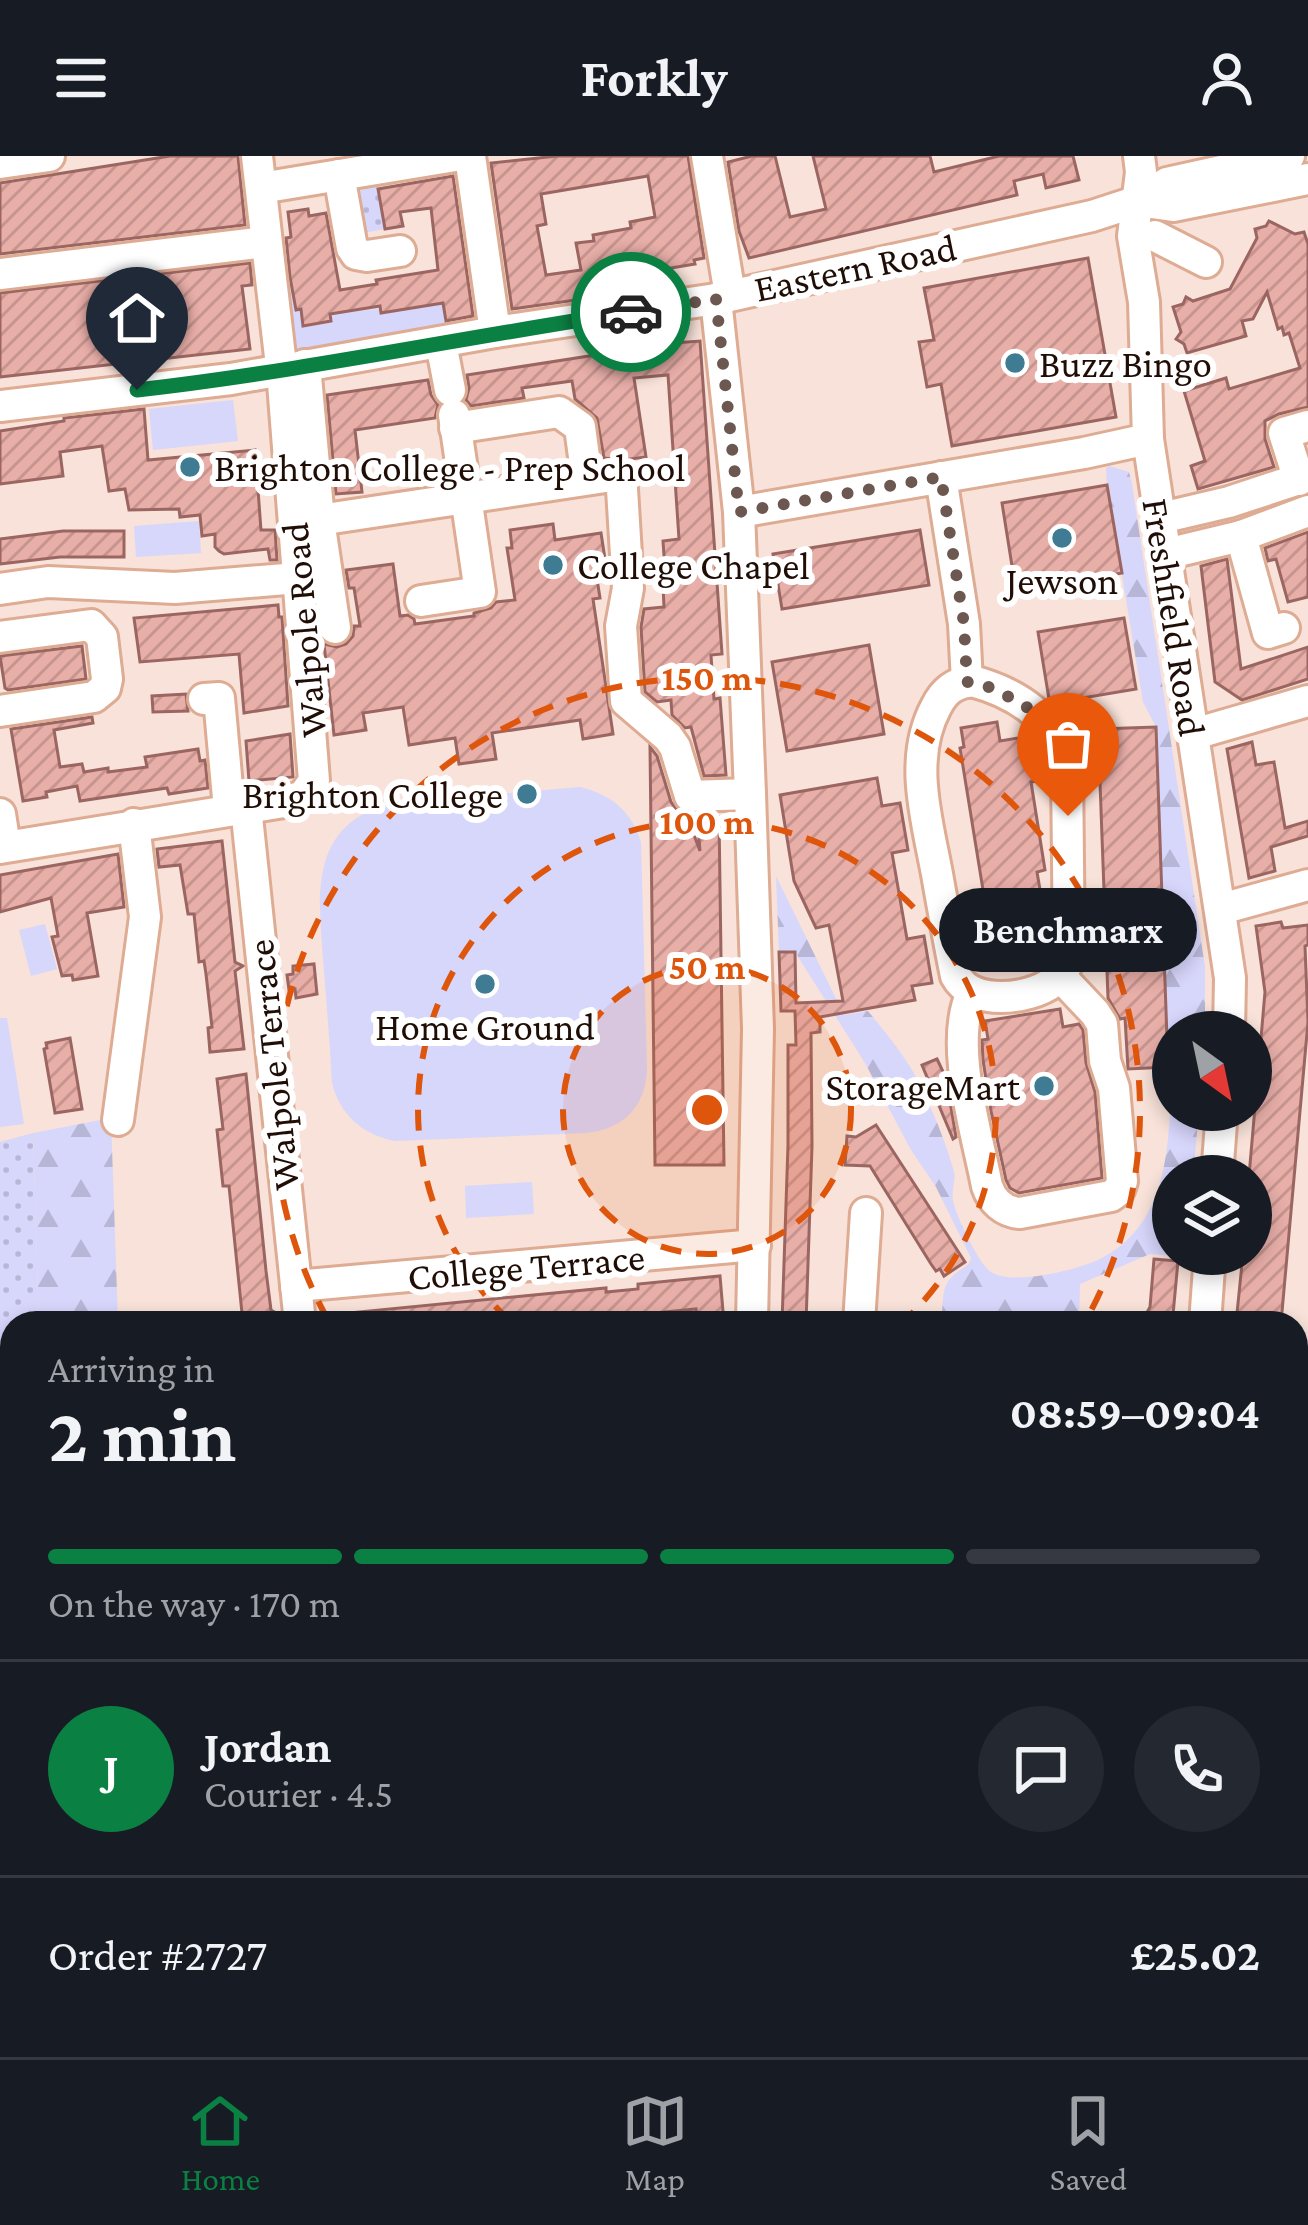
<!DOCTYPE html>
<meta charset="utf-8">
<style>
:root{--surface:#171b24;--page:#242831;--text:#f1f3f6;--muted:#9ea1a6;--line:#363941;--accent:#0b8043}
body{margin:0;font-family:"Crimson Pro",serif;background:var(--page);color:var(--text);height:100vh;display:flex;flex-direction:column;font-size:45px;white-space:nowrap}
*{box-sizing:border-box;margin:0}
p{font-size:39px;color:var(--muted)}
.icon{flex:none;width:66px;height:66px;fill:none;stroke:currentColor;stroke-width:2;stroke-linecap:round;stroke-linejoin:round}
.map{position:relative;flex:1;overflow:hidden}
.panel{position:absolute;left:0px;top:1155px;width:1308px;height:747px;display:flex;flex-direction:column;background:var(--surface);border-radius:36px 36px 0 0;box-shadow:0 6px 18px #0003}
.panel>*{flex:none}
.needle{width:78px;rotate:147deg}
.buttons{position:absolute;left:1152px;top:855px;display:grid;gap:24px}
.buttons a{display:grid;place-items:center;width:120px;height:120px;border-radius:50%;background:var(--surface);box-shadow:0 6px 18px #0003;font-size:60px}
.pin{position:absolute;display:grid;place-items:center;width:102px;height:102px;color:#fff;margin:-123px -51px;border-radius:50% 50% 50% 0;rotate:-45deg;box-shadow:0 0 12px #0007}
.pin .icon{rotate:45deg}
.courier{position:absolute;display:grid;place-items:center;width:120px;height:120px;margin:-60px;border:9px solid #0b8043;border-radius:50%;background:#fff;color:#222;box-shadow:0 3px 15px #0007}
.bubble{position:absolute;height:84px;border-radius:42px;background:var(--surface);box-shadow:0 6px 18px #0003;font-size:39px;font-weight:700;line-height:84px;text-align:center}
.head em{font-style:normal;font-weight:700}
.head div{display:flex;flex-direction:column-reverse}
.head{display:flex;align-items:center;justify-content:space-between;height:204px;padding:0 48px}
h1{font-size:78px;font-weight:700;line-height:90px}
.bar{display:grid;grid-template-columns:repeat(4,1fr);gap:18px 12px;align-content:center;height:144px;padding:0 48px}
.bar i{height:15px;border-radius:9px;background:var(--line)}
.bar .selected{background:var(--accent)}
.bar p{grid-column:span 4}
.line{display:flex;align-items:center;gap:30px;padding:0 48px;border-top:3px solid var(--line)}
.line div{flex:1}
.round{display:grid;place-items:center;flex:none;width:126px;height:126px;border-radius:63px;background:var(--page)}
header{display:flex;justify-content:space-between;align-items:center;height:156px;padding:0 48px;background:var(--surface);font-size:54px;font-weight:700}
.menu{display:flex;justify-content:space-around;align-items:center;height:168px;border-top:3px solid var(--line);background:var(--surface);font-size:33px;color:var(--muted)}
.menu a{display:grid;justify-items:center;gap:6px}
.menu .selected{color:var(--accent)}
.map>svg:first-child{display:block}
.grass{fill:#d7d6fb}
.forest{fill:url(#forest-firs)}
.garden{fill:url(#garden-dots)}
.building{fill:url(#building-hatch);stroke:#9b6661;stroke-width:3;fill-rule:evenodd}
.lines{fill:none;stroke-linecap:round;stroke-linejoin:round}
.minor-casing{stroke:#deab93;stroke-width:36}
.minor{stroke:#fff;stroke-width:30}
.done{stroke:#6c5850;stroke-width:12;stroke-dasharray:0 21.6}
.route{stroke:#0b8043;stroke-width:15}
.ring{fill:none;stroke:#de550c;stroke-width:6;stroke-dasharray:21 15}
.poi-dot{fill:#3f7b92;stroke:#fff;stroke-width:4.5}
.labels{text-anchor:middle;stroke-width:12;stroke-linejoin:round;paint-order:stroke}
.street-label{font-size:39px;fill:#200e06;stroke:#fff}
.poi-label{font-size:39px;fill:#200e06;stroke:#fff;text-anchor:start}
.centre{fill:#de550c;stroke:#fff;stroke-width:6}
.ring-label{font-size:36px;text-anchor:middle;font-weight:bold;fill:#de550c;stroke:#fff;stroke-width:12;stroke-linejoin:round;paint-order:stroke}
</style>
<header><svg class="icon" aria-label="menu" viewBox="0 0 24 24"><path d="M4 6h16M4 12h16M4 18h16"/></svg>Forkly<svg class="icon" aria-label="person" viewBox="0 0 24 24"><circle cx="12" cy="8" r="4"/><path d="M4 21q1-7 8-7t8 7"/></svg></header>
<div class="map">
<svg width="1308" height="1901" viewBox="0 0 1308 1901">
<defs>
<pattern id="forest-firs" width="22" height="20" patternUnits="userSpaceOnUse" patternTransform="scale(3)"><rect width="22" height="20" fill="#d7d6fb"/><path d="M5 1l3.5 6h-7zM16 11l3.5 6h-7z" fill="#b8b6d6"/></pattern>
<pattern id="garden-dots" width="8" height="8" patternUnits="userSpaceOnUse" patternTransform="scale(3)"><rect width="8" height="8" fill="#d7d6fb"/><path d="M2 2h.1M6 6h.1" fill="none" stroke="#b8b6d6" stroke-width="1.8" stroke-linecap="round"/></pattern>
<pattern id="building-hatch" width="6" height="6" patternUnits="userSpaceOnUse" patternTransform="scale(3)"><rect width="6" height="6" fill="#e8aea8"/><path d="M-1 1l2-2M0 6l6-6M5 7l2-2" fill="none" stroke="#c7948f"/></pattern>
</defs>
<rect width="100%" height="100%" fill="#f8e2d9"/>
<g class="grass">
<polygon points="290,118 296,153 301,153 304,169 330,158 443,146 446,167 296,194 288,186 282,119"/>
<polygon points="233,244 238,285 153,294 149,253"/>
<polygon points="199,365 201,397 136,401 134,370"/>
<path d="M580 631C611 639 631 654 641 686L647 914C645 952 623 973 586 977L395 985C363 979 340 959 332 927 330 890 327 852 324 815 319 745 305 668 393 647Z"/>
<polygon points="45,768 57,813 31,820 19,774"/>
<polygon points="0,862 7,862 24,968 0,971"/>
<polygon points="532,1026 534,1058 466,1062 465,1030"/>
<polygon points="0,1711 12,1743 12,1850 0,1853"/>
<polygon points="430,1890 723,1890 727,1901 426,1901"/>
</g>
<g class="forest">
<path d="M1109 310 1129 316 1132 328 1205 811V876H1173V954H1199L1193 1020H1173V1098H1186V1101L1150 1098 1080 1128 1079 1164 942 1159C944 1128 943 1125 969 1108L971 1102 936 1031 911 994 865 907 795 796H779L776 720 844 859 868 855C890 882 911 907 925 939 936 963 947 990 954 1016 956 1026 951 1034 953 1044 955 1058 979 1109 991 1116 1012 1130 1076 1114 1098 1104 1157 1076 1167 1015 1170 956L1156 571 1143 546 1107 329 1106 312Z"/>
<polygon points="111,962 118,1167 39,1167 33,977"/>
<polygon points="12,1194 12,1743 0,1711 0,1196"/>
<polygon points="12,1850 12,1890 268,1890 270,1901 0,1901 0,1853"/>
</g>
<g class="garden">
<polygon points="377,27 385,73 357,78 349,32"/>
<polygon points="33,977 39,1167 12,1167 12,1194 0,1196 0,986"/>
</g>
<g class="building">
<polygon points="170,0 238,0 245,69 0,98 0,27"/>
<path d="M557 0H688L704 102 694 104 695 108 659 114 660 121 624 127 625 133 575 141 576 144 512 153 491 7ZM648 20 655 61 630 66 631 72 593 79 594 85 576 87 581 114 546 119 537 70 546 68 541 38Z"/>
<polygon points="752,0 775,0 790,61 826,53 813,0 930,0 934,16 999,0 1073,0 1079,24 1046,32 1043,18 1014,25 1017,39 749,102 739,75 728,6"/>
<polygon points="453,20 473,160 446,165 443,147 381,157 380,150 330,158 331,165 303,170 301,153 296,154 290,121 286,82 291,81 288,56 308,53 309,60 326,57 340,134 377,128 376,124 438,114 431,52 400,56 403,70 385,73 378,33"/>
<polygon points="1269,65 1295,78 1304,76 1308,88 1308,251 1279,258 1265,265 1265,283 1274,311 1198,333 1191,310 1205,305 1184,235 1226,222 1229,233 1300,212 1289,177 1284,179 1282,171 1278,173 1267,136 1253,163 1242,165 1246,180 1187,197 1184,188 1176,183 1181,176 1173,151 1183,148 1186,141 1193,145 1230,133 1257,82 1255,73 1266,70"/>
<polygon points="1088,102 1116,261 952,290 941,228 927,231 919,186 934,184 924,132"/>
<polygon points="250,107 252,129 242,130 250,193 0,221 0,137"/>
<polygon points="700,185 722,498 711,499 714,543 720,542 726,619 704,620 691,571 685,572 672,559 671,544 657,546 645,536 641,471 644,453 664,451 663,429 666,429 663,385 679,383 668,219 634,222 646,301 623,304 604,302 597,262 575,243 572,225 522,232 524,242 471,250 466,244 469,232 467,219 634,193 634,190"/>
<polygon points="428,224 431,239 438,249 435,262 355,274 362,336 336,338 327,239"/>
<polygon points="144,253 148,304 255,294 261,374 275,374 277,404 270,404 268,393 224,398 219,395 215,391 215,378 202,380 200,359 180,361 179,353 129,354 125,333 109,335 102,290 60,296 63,320 0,328 0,275 64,265 64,262"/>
<polygon points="1107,329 1122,417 1016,435 1002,347"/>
<polygon points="553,368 555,384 601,377 605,403 594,404 600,442 593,443 613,578 583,583 580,564 492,577 496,603 459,608 455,582 409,589 403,551 363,557 366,574 334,579 324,488 337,491 346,488 353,480 354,470 360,470 354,432 349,432 346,414 393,408 400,460 408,459 414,463 415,468 474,460 474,457 491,452 496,446 515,444 507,392 512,392 510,374"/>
<polygon points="920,374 929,429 782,453 773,398"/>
<polygon points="63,375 124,375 124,401 60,401 0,408 0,383"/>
<polygon points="1308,376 1308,441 1288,446 1276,403 1268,405 1265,392"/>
<polygon points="1227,403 1241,513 1308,491 1308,523 1242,544 1215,526 1201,410"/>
<polygon points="278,449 279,461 282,461 288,550 244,557 239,498 140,506 134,462"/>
<polygon points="1124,462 1136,533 1053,547 1049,543 1038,476"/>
<polygon points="869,489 884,578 787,595 772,506"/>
<polygon points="82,490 86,523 8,534 5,532 0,500"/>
<polygon points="186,538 188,555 153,556 152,540"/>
<polygon points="92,561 93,567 54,574 60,611 82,608 84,616 108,612 108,616 147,611 145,601 198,593 200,605 205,604 208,632 169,638 167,632 80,645 77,630 46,636 47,641 23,645 11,573"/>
<polygon points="997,566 1000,585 1031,580 1032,582 1039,625 1031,626 1045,714 1037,716 1045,763 1036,765 1042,806 996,814 960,592 964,591 961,572"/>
<polygon points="1156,571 1168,911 1128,913 1125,862 1120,863 1108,842 1098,573"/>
<polygon points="290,578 293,621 249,625 246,585"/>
<polygon points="1252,586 1256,609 1274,606 1285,672 1308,665 1308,680 1271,691 1275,715 1249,722 1227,593"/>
<polygon points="650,591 657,600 671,646 678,655 686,658 700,695 697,660 719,661 724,1009 655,1009"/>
<polygon points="877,622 882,650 900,647 908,694 892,697 907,783 924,780 932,827 912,830 915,844 820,861 820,876 811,877 812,990 806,1167 782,1167 788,989 788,889 796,889 795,855 781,855 779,796 795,796 796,847 843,845 829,769 816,772 794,725 780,639"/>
<polygon points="222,685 235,806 243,810 235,815 244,893 210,896 208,872 212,871 206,818 204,805 199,806 194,758 188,758 180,709 159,711 157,693"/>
<polygon points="118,698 124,751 87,757 98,820 73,824 72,819 62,820 52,781 58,780 51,742 0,756 0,719"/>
<polygon points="1281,766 1283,772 1308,769 1308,789 1305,790 1308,866 1281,1167 1236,1167 1243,1098 1251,1098 1249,1020 1265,836 1256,770"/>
<polygon points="314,808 317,838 296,842 295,833 289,834 287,819 293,818 293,810"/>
<polygon points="1060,853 1063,871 1079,868 1083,874 1086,907 1095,936 1102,1022 1019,1037 1010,1032 1006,1024 991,955 983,904 982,884 988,883 985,865"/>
<polygon points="70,882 82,953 55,957 44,893 47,892 46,887"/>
<polygon points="937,903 946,922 956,981 953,983 922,909"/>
<polygon points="246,918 266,1115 271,1154 276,1157 268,1167 243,1167 229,1030 223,1030 217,974 223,973 217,923"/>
<polygon points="876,969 965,1106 944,1120 940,1113 936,1115 931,1108 870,1010 845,1009 847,980 856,981"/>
<polygon points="1154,1103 1178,1105 1173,1159 1168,1167 1141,1167 1150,1151"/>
<polygon points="720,1120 724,1167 697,1167 696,1153 623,1160 623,1162 584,1167 348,1167 348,1157 606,1132 606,1136 638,1133 638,1128"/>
</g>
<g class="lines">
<defs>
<g id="minor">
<polyline points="470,0 495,176"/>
<polyline points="707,0 730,139"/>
<polyline points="1139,0 1141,16 1133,80 1144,146 1148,283 1230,822 1229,876"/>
<polyline points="0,7 49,0"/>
<polyline points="339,19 352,92 356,98 367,100 400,95"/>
<polyline points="261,32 455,0"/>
<polyline points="1138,45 1173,50 1308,23"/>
<polyline points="1155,80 1206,106"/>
<polyline points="0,118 265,86"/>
<polyline points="716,143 739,356 750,638 758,873 752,1167"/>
<polyline points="441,187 450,234"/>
<polyline points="305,209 319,364 335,472"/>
<polyline points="0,250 231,223 495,176 716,143 1092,60 1138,45 1167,27 1289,0"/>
<polyline points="455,272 559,256 580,271 587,323"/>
<polyline points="941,321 964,468 967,526"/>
<polyline points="1299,324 1284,277 1308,270"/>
<polyline points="739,356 1084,297 1148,283"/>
<polyline points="1161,362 1229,346 1308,320"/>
<polyline points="319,364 612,320 620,325 622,333 628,432 621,470 626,545 668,581 675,591 690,640 750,638"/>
<polyline points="1241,380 1268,477 1284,472"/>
<polyline points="1166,398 1241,380 1308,355"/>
<polyline points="0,433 48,426 175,432 298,422"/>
<polyline points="421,445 480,436 454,259"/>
<polyline points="0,481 91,469 102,481 107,523 105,532 94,541 0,555"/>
<path d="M972 525C1017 537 1057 563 1067 610L1069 802C1066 812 1062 820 1053 826 1029 844 972 850 956 820 949 786 943 752 937 718 927 664 908 603 936 551 944 535 954 527 972 525Z"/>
<polyline points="204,543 219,542 229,653"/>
<polyline points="1194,578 1308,545"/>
<polyline points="246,651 300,1167"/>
<polyline points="0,658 5,690"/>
<polyline points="0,692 284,646 303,640 314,625 283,227 257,0"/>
<polyline points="1221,753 1308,729"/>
<path d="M972 837C948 886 977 977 987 1030 992 1045 1004 1056 1020 1057L1111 1040 1119 1034 1122 1025 1114 932 1105 905 1102 868 1095 857 1060 820"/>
<polyline points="118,964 145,761 134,668"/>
<polyline points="1217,1020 1222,954"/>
<polyline points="296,1130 755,1089"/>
<polyline points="859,1167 866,1057"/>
<polyline points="1205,1167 1210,1098"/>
<polyline points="1296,1289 1308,1290"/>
<polyline points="1296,1634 1308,1647"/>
<polyline points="746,1890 748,1901"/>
<polyline points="412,1901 414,1890"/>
<polyline points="890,1901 894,1890"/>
<polyline points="1139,1901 1140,1890"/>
</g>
</defs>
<use href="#minor" class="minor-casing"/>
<use href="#minor" class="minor"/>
</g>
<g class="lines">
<path class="done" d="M631 156 716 143 739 356 941 321 964 468 967 526C983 527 996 534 1011 542 1068 572 1067 601 1068 660"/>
<path class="route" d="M137 234C303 215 466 181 631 156"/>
</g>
<circle cx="707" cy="954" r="144" fill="#de550c" fill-opacity=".12"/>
<g class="ring">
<circle cx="707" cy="954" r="144"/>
<path d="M510 1165A289 289 0 1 1 904 1165"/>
<path d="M328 1164A433 433 0 1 1 1086 1164"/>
</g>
<g class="poi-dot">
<circle cx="1015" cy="207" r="12"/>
<circle cx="190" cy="311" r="12"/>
<circle cx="1062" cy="382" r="12"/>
<circle cx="553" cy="409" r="12"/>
<circle cx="527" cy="638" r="12"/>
<circle cx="485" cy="828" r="12"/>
<circle cx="1044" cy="930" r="12"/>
</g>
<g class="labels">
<g class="street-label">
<text transform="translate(855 111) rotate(-12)" y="14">Eastern Road</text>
<text transform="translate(1175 461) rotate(81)" y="14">Freshfield Road</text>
<text transform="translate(303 474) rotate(-95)" y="14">Walpole Road</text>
<text transform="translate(272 909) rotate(-96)" y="14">Walpole Terrace</text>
<text transform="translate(526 1110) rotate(-5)" y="14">College Terrace</text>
</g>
<g class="poi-label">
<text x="1039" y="221">Buzz Bingo</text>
<text x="214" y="325">Brighton College - Prep School</text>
<text x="577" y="423">College Chapel</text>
<text x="1062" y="438" text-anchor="middle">Jewson</text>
<text x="503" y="652" text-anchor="end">Brighton College</text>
<text x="485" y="884" text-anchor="middle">Home Ground</text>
<text x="1020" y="944" text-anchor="end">StorageMart</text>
</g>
</g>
<circle cx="707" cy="954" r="18" class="centre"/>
<g class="ring-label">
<text x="707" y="534">150 m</text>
<text x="707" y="678">100 m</text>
<text x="707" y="823">50 m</text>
</g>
</svg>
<div class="buttons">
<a><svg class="needle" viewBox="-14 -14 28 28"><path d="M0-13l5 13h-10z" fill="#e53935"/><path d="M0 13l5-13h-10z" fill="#9ea1a6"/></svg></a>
<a><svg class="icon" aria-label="layers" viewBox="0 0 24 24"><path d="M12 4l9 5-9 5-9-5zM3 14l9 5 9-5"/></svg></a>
</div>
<div class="pin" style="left:1068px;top:660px;background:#ea580c"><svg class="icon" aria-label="bag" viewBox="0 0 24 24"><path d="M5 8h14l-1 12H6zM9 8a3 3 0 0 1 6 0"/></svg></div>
<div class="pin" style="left:137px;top:234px;background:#1f2937"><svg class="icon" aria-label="home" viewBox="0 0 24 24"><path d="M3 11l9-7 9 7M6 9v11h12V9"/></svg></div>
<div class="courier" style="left:631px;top:156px"><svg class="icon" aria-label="car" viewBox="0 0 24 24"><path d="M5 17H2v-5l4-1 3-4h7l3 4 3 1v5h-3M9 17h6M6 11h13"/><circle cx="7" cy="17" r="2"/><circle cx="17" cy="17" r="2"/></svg></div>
<div class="bubble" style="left:939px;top:732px;width:258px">Benchmarx</div>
<section class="panel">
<div class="head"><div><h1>2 min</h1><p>Arriving in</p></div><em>08:59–09:04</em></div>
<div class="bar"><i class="selected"></i><i class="selected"></i><i class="selected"></i><i></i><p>On the way · 170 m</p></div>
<div class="line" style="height:216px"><b class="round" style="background:var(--accent);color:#fff">J</b><div><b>Jordan</b><p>Courier · 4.5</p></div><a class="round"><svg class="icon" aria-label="chat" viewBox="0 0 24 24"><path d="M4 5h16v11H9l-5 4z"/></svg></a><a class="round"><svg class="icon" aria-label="phone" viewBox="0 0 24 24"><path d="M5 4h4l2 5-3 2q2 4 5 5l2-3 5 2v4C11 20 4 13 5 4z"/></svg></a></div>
<div class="line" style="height:156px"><div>Order #2727</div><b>£25.02</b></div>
</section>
</div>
<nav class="menu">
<a class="selected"><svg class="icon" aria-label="home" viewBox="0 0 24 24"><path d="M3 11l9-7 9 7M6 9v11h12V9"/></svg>Home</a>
<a><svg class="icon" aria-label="map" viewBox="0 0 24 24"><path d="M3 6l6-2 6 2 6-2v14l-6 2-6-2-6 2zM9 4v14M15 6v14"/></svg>Map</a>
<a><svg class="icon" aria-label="saved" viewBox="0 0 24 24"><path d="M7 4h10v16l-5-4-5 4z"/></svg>Saved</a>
</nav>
